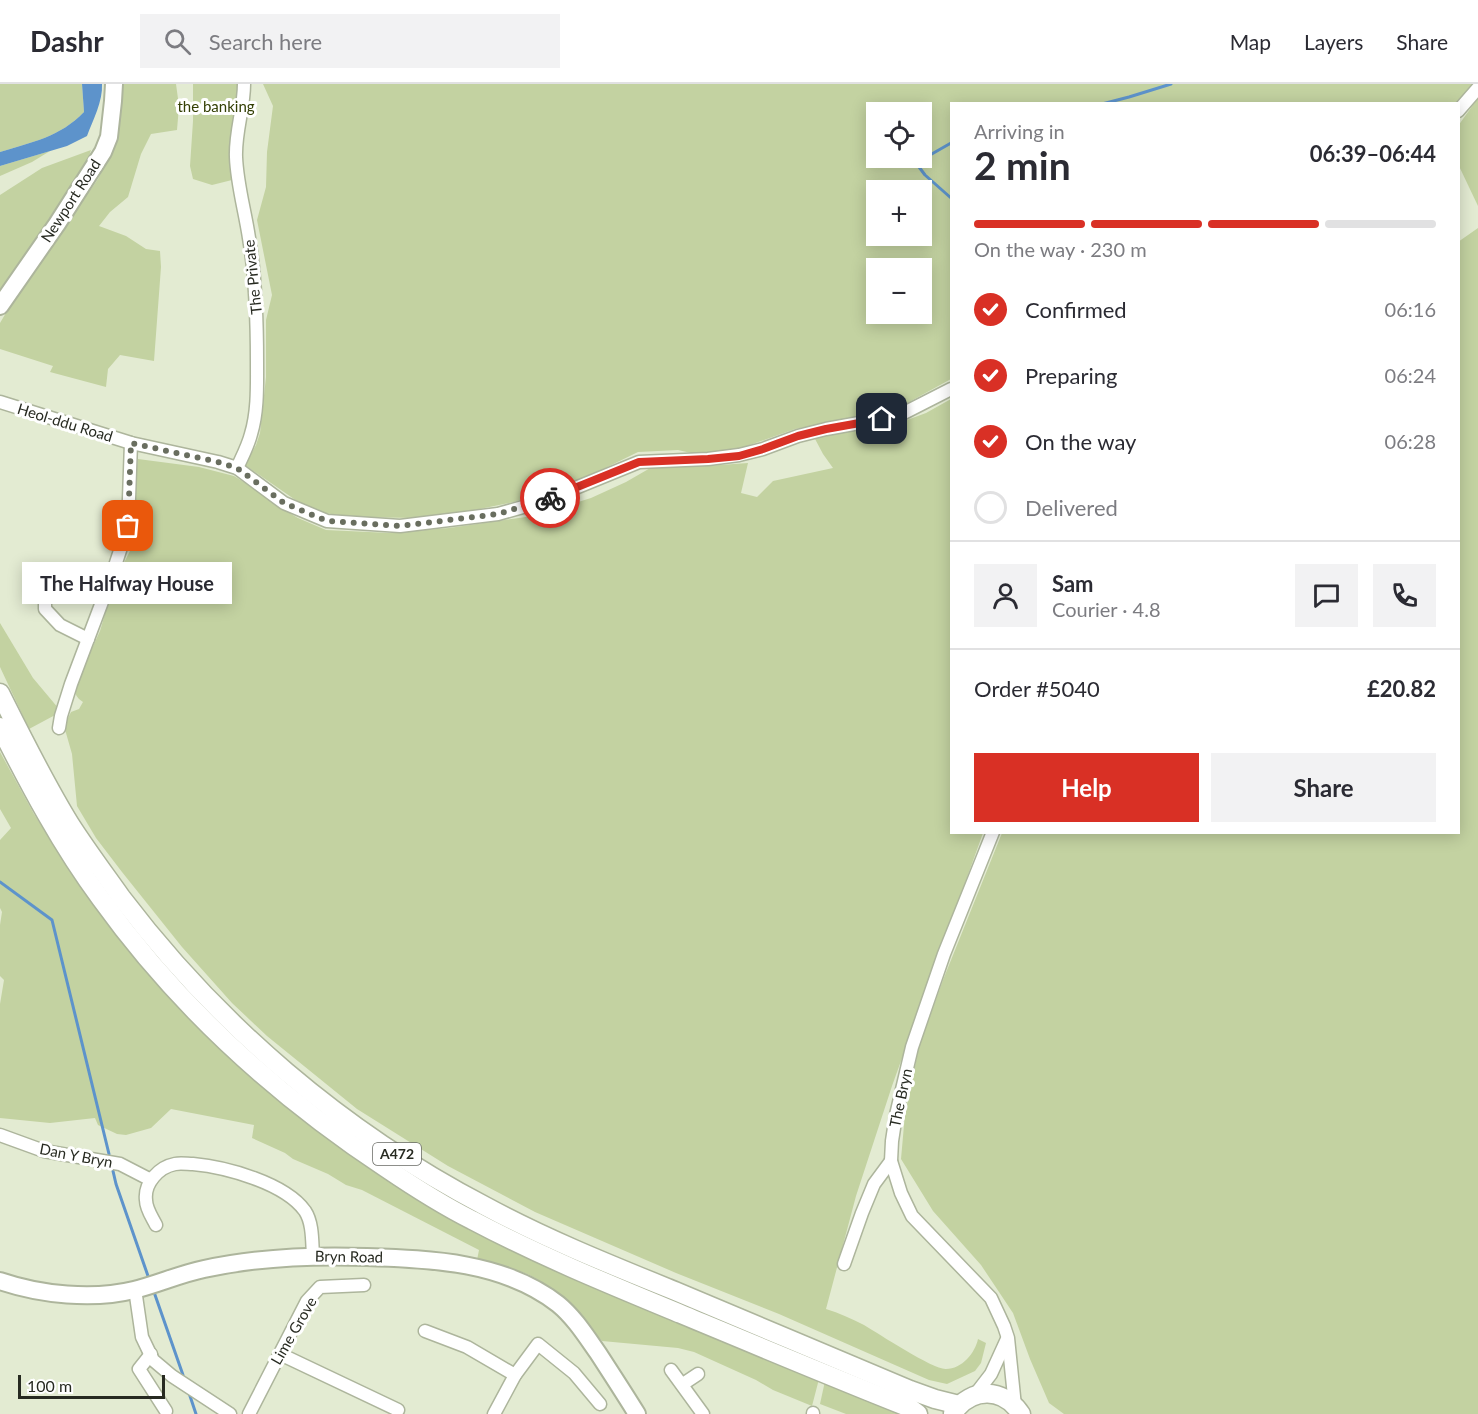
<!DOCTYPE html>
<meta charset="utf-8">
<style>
:root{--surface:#fff;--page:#f2f2f3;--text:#2b2b33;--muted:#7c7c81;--line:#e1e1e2;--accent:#d93025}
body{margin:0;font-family:Lato,sans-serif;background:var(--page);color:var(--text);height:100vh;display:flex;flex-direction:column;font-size:22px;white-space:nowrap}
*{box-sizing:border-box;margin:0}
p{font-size:20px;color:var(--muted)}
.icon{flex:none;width:33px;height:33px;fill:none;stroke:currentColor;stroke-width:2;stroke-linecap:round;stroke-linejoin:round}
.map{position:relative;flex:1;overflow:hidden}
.drawer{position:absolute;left:950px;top:18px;width:510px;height:732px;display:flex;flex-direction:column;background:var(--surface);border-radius:0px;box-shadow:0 3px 15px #0003}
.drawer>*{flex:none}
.tools{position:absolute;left:866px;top:18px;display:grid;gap:12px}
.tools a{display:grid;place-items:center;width:66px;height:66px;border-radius:0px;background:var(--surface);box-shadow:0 3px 15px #0003;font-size:30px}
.scale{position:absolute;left:18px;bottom:15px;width:147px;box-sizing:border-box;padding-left:6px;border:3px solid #272a21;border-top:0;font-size:16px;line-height:21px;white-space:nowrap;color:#272a21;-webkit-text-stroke:4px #fff;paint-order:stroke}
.pin{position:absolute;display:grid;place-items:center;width:51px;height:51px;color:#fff;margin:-26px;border-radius:12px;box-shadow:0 3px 9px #0006}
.courier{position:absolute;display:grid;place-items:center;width:60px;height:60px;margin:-30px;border:4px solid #d93025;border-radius:50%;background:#fff;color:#222;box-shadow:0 2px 8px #0007}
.bubble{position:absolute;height:42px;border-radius:0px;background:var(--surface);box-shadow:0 3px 15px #0003;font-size:20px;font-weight:700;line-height:42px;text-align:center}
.overview em{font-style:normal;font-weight:700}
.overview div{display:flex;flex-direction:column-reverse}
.overview{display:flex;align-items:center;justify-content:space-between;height:102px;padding:0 24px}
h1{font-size:39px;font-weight:700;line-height:45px}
.bar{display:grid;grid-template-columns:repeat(4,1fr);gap:9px 6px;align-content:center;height:72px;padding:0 24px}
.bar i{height:8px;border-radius:4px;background:var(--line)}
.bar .current{background:var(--accent)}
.bar p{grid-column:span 4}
.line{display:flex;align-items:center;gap:15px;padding:0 24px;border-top:2px solid var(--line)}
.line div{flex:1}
.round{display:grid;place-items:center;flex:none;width:63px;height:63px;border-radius:0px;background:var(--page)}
ol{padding:0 24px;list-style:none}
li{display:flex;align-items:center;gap:18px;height:66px}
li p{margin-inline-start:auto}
li .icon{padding:6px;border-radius:50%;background:var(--accent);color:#fff;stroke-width:4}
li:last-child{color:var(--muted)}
li i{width:33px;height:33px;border:3px solid var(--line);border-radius:50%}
.primary-button{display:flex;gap:12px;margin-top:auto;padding:12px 24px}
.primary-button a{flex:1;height:69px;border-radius:0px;background:var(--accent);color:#fff;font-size:24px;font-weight:700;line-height:69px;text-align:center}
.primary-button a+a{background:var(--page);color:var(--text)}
header{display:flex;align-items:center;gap:36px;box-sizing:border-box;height:84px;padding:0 30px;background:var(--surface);border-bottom:2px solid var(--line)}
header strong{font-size:28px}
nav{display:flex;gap:33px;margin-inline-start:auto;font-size:21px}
.search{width:420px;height:54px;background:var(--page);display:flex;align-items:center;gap:15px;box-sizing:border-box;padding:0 21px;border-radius:0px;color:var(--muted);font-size:22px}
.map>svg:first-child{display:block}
.green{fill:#c3d2a1;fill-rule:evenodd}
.water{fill:#5d93cb}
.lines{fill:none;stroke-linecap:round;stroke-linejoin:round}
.stream{stroke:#5d93cb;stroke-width:3}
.street-casing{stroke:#adb59c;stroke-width:15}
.secondary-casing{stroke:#adb59c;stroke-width:20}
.primary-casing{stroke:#adb59c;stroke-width:21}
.street{stroke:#fff;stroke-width:12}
.secondary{stroke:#fff;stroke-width:16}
.primary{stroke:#fff;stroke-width:18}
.done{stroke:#696e5f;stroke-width:6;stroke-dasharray:0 10.8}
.route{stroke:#d93025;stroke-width:8}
.labels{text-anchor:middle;stroke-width:6;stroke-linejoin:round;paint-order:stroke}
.shield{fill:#fff;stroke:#686a64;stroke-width:1.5}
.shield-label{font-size:14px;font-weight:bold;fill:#272a21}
.park-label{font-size:15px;fill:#333f04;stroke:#fff}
.street-label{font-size:15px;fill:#272a21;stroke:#fff}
</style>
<header>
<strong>Dashr</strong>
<div class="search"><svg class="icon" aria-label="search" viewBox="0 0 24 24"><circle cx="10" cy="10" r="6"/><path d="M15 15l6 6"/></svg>Search here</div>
<nav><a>Map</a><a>Layers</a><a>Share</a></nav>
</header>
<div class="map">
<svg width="1478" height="1330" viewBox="0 0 1478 1330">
<rect width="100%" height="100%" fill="#e3ebd2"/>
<g class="green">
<path d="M0 0H82L84 28C60 53 32 58 0 68Z"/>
<polygon points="121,0 176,0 179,22 177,46 151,50 141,70 128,113 110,128 99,142 126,152 146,165 160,167 161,183 154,277 120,271 108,285 106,303 50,288 53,282 0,265 0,239 13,217 98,95 110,71"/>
<polygon points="193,0 240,0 232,96 212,101 193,95 190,82 193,37"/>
<path d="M263 0H1474L1458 20H951V295L900 323 870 331 795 345 744 363 712 369H691L678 366 638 368 589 392 514 418 465 428 416 434 354 433 317 428 294 415 245 381 256 361 260 349 266 293V236L272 211 257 136 266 103 267 68 273 22ZM876 28H921V74H876ZM876 106H921V152H876ZM876 184H921V230H876Z"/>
<polygon points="1478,14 1478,122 1458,80 1458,42"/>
<polygon points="91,66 87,79 0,207 0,111 42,84"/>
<polygon points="50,67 32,78 0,92 0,82"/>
<polygon points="1478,144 1478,1330 1064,1330 1049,1319 1030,1275 1013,1229 981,1181 933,1127 901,1075 905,1030 919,963 943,896 1002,749 1458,748 1458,158"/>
<path d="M951 315V748L983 749 892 1002 856 1112 826 1225C839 1229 852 1235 864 1241 879 1250 934 1286 946 1285 962 1285 975 1269 978 1255L986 1259 981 1279 975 1287 947 1300 929 1296 779 1230 676 1189 535 1128 448 1082 357 1025 267 952 232 919 182 863 122 788 96 754 77 722 72 670 64 642 71 628 79 625 83 618C76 613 75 611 75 601L100 547 115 496 130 467 137 445 132 433 133 418 138 375 199 383 234 392 257 406 281 424 298 434 326 446 390 449 449 444 533 432 591 414 626 398 652 383 706 382 748 379 741 409 757 413 773 397 833 384 823 370 814 353 899 339 926 329Z"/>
<polygon points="0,539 33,594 59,625 57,630 29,645 0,583"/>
<path d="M0 668 34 730 63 775 103 831 372 1085 819 1295 812 1322 773 1306 756 1296 694 1268 678 1264 602 1257C579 1230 556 1201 522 1188 507 1183 491 1180 477 1176L479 1166 362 1106 346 1101 328 1090 293 1075 285 1069 252 1054 254 1041 171 1025 151 1044 126 1051 117 1050 98 1041 95 1034 50 1039 0 1034V920L4 896 0 892V841L2 828 0 824V756L11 744 0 725Z"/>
<polygon points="825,1297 900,1330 846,1330 820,1320"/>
</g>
<path class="water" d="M82 0H102C103 17 93 36 87 52L67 62 0 82V68C32 58 60 53 84 28Z"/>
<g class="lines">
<g class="stream">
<polyline points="1102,20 1129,13 1171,0"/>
<polyline points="951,59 916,79 925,91 951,114"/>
<polyline points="0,798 52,836 109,1070"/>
<polyline points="113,1087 116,1100 148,1192"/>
<polyline points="154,1208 183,1291"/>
<polyline points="189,1309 196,1330"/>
</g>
<defs>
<g id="street">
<polyline points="1458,27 1478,4"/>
<polyline points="0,318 131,359 218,378 237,384 284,419 327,437 400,442 498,430 530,421 568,407 639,378 708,375 739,371 763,365 798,352 826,345 898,332 951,305"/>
<path d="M237 384C242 373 248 362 251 350 258 327 257 301 257 278 257 236 256 195 249 154 245 127 237 100 236 73 235 48 244 25 244 0"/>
<polyline points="64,497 55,492 45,507 45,525 60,541 88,555"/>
<polyline points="59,644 61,632 71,600 111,494 128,442 131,359"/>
<polyline points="993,748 944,870 912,963 896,1031 892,1057 891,1077 901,1109 912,1132 991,1214 1004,1242 1008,1254 1015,1322"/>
<polyline points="0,1051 44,1067 120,1080 151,1096"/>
<path d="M156 1141C152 1133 146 1125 146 1116 144 1099 159 1083 175 1080 180 1079 188 1080 193 1080 226 1083 285 1099 305 1127 313 1139 312 1158 313 1172"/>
<polyline points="844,1180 862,1129 874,1100 891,1077"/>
<polyline points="135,1205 142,1253 153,1276 172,1292 230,1330"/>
<polyline points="425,1247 467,1263 515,1291"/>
<polyline points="151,1270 139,1285 166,1327"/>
<polyline points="280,1270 398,1326"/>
<polyline points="671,1286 703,1330"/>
<polyline points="683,1300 698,1290"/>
<polyline points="974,1312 991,1290 1007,1255"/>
<polyline points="249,1330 307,1217 320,1203 364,1201"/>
<polyline points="494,1330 515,1291 538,1260 574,1289 600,1320"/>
<polyline points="813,1330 813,1329"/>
</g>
<g id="secondary">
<polyline points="0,222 57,140 103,68 109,53 113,17 114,0"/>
<path d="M0 1197C41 1211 93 1216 134 1206 158 1200 180 1190 204 1185 259 1173 311 1171 367 1173 432 1175 504 1178 558 1220 574 1233 586 1252 598 1269 611 1289 624 1309 637 1330"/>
</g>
<g id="primary">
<path d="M0 609C22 653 44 698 70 740 86 765 104 789 121 813 218 941 343 1048 485 1122 546 1155 611 1181 675 1207 753 1240 832 1273 910 1306L935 1315 959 1321"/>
<path d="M0 643C30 702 61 761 101 815 178 922 277 1012 386 1084 414 1103 442 1121 472 1136 540 1172 611 1201 681 1230 758 1262 834 1294 910 1324L918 1330"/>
<path d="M953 1329C972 1303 1003 1303 1021 1330"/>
</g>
</defs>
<use href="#street" class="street-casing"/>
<use href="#secondary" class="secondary-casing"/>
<use href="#primary" class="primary-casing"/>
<use href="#street" class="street"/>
<use href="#secondary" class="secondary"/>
<use href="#primary" class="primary"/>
</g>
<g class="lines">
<polyline class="done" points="128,442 131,359 218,378 237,384 284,419 327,437 400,442 498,430 550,414"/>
<polyline class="route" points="550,414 639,378 708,375 739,372 763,365 798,352 826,345 882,335"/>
</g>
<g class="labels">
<rect class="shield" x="373" y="1059" width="48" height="22" rx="4.5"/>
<g class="shield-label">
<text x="397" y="1075">A472</text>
</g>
<g class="park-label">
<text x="216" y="28">the banking</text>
</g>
<g class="street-label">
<text transform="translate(71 117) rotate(-57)" y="5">Newport Road</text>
<text transform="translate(253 193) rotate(-96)" y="5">The Private</text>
<text transform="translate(65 339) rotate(17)" y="5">Heol-ddu Road</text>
<text transform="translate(901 1014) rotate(-78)" y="5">The Bryn</text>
<text transform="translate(76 1072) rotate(11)" y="5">Dan Y Bryn</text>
<text transform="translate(349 1173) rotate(1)" y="5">Bryn Road</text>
<text transform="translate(294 1247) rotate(-60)" y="5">Lime Grove</text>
</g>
</g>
</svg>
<div class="tools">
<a><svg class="icon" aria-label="locate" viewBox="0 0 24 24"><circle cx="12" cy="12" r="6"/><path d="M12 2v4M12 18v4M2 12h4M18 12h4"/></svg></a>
<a>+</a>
<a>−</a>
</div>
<div class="scale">100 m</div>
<div class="pin" style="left:128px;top:442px;background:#ea580c"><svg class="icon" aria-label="bag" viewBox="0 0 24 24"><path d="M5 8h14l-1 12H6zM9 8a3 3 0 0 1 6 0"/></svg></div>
<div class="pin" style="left:882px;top:335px;background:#1f2937"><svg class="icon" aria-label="home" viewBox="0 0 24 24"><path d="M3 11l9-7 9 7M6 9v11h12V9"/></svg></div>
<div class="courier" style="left:550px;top:414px"><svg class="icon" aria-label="bike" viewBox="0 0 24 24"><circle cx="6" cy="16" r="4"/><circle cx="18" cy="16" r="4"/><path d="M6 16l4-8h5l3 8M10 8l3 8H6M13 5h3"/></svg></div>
<div class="bubble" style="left:22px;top:478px;width:210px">The Halfway House</div>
<section class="drawer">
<div class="overview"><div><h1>2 min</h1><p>Arriving in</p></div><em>06:39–06:44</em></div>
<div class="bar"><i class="current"></i><i class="current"></i><i class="current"></i><i></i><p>On the way · 230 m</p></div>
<ol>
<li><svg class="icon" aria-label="check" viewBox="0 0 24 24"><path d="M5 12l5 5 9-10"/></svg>Confirmed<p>06:16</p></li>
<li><svg class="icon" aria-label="check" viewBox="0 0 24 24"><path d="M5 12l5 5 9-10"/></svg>Preparing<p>06:24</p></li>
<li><svg class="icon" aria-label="check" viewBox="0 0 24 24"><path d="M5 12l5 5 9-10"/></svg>On the way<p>06:28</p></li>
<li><i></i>Delivered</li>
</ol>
<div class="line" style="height:108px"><a class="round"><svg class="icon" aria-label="person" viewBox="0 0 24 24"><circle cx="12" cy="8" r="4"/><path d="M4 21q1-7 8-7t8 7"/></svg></a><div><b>Sam</b><p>Courier · 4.8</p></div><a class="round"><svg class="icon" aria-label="chat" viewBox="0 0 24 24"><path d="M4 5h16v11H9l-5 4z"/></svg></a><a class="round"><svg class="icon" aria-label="phone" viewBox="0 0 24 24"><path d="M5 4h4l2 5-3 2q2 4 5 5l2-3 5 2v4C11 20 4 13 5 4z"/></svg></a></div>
<div class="line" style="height:78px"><div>Order #5040</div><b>£20.82</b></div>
<div class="primary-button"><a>Help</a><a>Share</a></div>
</section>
</div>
